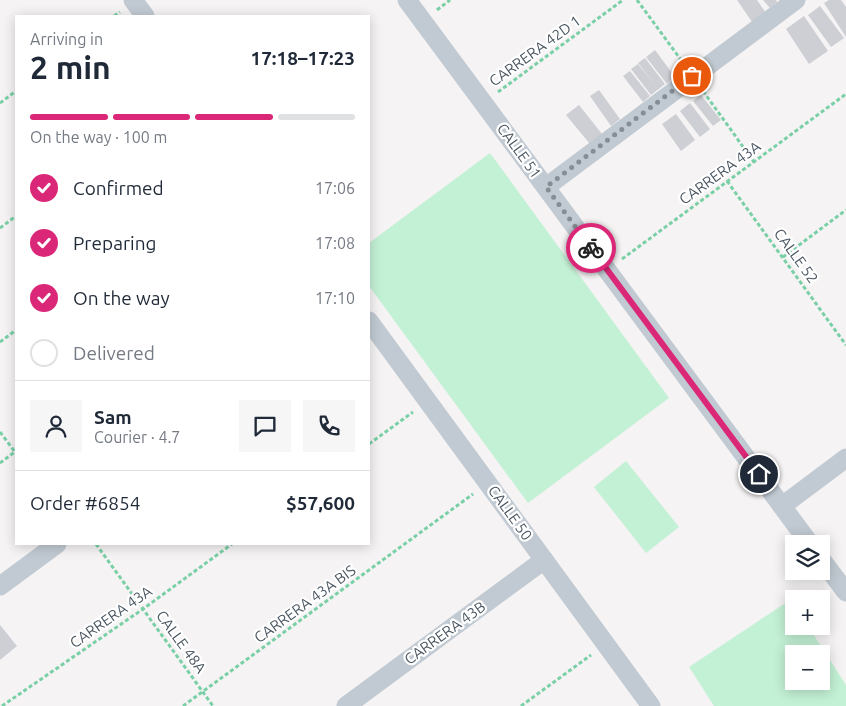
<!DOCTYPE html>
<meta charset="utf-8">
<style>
:root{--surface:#fff;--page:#f6f6f7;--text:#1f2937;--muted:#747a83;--line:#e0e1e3;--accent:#db2777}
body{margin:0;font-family:Ubuntu,sans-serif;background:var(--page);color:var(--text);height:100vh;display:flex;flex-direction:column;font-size:19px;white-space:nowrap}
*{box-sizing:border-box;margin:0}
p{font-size:16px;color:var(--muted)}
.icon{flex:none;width:28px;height:28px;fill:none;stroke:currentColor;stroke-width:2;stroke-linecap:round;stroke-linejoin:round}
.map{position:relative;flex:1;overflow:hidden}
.side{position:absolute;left:15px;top:15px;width:355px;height:530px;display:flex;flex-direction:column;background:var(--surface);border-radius:0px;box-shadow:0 2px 12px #0003}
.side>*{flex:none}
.buttons{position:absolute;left:785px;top:535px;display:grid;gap:10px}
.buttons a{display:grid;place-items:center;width:45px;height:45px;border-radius:0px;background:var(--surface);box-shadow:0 2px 12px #0003;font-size:25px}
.pin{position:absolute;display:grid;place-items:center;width:42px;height:42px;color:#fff;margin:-21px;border:2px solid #fff;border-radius:50%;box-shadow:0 1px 5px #0007}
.courier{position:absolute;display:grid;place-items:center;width:50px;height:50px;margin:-25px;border:4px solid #db2777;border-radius:50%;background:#fff;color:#222;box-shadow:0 1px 6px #0007}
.overview em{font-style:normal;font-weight:700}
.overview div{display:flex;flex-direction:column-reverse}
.overview{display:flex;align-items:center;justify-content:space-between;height:85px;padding:0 15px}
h1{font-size:32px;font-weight:700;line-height:38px}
.bar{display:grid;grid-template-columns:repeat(4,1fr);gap:8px 5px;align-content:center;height:60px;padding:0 15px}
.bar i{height:6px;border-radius:4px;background:var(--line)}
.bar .on{background:var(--accent)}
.bar p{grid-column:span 4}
.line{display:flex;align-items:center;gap:12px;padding:0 15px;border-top:1px solid var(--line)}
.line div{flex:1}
.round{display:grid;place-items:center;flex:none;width:52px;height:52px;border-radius:0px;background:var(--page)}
ol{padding:0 15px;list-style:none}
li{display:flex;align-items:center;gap:15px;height:55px}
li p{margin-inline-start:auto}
li .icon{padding:5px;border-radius:50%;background:var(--accent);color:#fff;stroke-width:4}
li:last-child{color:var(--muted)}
li i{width:28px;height:28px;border:2px solid var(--line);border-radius:50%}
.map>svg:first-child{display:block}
.green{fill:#c3f1d5;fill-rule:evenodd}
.building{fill:#cdcfd5}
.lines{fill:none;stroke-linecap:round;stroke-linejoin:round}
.path{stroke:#7ad0a6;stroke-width:3;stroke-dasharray:4 2.5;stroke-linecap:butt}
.minor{stroke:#c1cad2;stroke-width:19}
.done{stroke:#868d94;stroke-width:5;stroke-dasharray:0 9}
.route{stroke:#db2777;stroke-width:6}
.labels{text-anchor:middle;stroke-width:4.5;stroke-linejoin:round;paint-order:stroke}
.street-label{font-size:15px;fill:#4a5661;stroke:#fff}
</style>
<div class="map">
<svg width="846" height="706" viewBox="0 0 846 706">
<rect width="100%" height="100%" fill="#f5f3f3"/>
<g class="green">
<polygon points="490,153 669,398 528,503 369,286 369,243"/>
<polygon points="626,461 679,527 646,553 594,487"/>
<path d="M790 600 794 605V626H808L846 685V706H714L689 667ZM794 654H821V681H794Z"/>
</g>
<g class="building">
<polygon points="737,0 757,0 766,13 752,22"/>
<polygon points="763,0 776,0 777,2 770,8"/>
<polygon points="829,0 841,0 846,7 846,37 824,3"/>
<polygon points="820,6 844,38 831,47 808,15"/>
<polygon points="804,16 828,51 809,64 786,29"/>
<polygon points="655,50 675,77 667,84 646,57"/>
<polygon points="645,58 665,84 651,95 631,69 638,64 657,87 638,63"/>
<polygon points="630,71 650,96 643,102 623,76"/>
<polygon points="599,90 620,119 611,126 590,96"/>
<polygon points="701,95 721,120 713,126 693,101"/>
<polygon points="690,103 710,129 700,137 680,111"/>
<polygon points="579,105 602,134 590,144 566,115"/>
<polygon points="676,114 695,140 681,151 662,124"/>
<polygon points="0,625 17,646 0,660"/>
</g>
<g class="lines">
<g class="path">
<polyline points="637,0 684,64"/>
<polyline points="437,10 450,0"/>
<polyline points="114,16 120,12"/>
<polyline points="703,91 754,162"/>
<polyline points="498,92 623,0"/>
<polyline points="0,103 16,91"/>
<polyline points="727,181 846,345"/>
<polyline points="0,228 16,216"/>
<polyline points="783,257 846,210"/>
<polyline points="622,259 846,94"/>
<polyline points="0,342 16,330"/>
<polyline points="0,432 15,452"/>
<polyline points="369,444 413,412"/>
<polyline points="0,463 16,451"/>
<polyline points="96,544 213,706"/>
<polyline points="2,706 143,609 232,544"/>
<polyline points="183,706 473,494"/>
<polyline points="521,706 591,655"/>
</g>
<g class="minor">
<polyline points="133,0 145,16"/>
<polyline points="407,0 810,544"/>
<polyline points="546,187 796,0"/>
<polyline points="369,321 651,706"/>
<polyline points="782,506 846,458"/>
<polyline points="821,559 846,592"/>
<polyline points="0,586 57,544"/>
<polyline points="346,706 544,560"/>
</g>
</g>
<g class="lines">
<polyline class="done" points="591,248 546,187 692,76"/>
<polyline class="route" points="591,248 759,474"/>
</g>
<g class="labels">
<g class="street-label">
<text transform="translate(535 51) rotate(-36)" y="5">CARRERA 42D 1</text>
<text transform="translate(519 151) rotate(54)" y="5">CALLE 51</text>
<text transform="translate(720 173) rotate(-36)" y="5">CARRERA 43A</text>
<text transform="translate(796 256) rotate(54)" y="5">CALLE 52</text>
<text transform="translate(510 513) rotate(54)" y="5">CALLE 50</text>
<text transform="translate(305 604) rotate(-36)" y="5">CARRERA 43A BIS</text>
<text transform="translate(111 617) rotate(-35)" y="5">CARRERA 43A</text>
<text transform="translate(445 633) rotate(-36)" y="5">CARRERA 43B</text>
<text transform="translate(181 642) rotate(54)" y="5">CALLE 48A</text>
</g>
</g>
</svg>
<div class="buttons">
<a><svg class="icon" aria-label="layers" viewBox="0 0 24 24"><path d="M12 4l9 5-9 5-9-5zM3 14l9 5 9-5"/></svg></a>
<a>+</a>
<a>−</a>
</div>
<div class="pin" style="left:692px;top:76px;background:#ea580c"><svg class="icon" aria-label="bag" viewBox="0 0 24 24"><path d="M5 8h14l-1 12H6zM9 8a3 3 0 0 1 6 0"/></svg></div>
<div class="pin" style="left:759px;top:474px;background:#1f2937"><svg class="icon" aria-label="home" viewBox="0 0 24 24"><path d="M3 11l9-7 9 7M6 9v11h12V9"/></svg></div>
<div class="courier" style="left:591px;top:248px"><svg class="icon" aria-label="bike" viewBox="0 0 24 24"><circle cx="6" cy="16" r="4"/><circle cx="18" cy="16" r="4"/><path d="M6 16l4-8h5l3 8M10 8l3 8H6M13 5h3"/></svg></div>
<section class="side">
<div class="overview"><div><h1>2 min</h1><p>Arriving in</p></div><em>17:18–17:23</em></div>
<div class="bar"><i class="on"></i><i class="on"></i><i class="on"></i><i></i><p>On the way · 100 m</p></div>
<ol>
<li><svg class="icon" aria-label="check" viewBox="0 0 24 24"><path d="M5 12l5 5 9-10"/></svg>Confirmed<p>17:06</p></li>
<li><svg class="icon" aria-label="check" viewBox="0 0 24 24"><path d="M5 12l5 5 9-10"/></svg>Preparing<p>17:08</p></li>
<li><svg class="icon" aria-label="check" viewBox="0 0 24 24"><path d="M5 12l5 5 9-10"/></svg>On the way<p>17:10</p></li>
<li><i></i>Delivered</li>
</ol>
<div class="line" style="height:90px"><a class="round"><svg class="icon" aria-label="person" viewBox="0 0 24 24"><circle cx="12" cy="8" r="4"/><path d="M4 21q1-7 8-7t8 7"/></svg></a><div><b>Sam</b><p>Courier · 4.7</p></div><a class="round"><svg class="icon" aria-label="chat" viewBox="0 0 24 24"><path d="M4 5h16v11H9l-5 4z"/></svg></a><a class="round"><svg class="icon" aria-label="phone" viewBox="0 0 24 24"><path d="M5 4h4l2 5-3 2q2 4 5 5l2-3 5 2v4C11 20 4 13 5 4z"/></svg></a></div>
<div class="line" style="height:65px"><div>Order #6854</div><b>$57,600</b></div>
</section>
</div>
